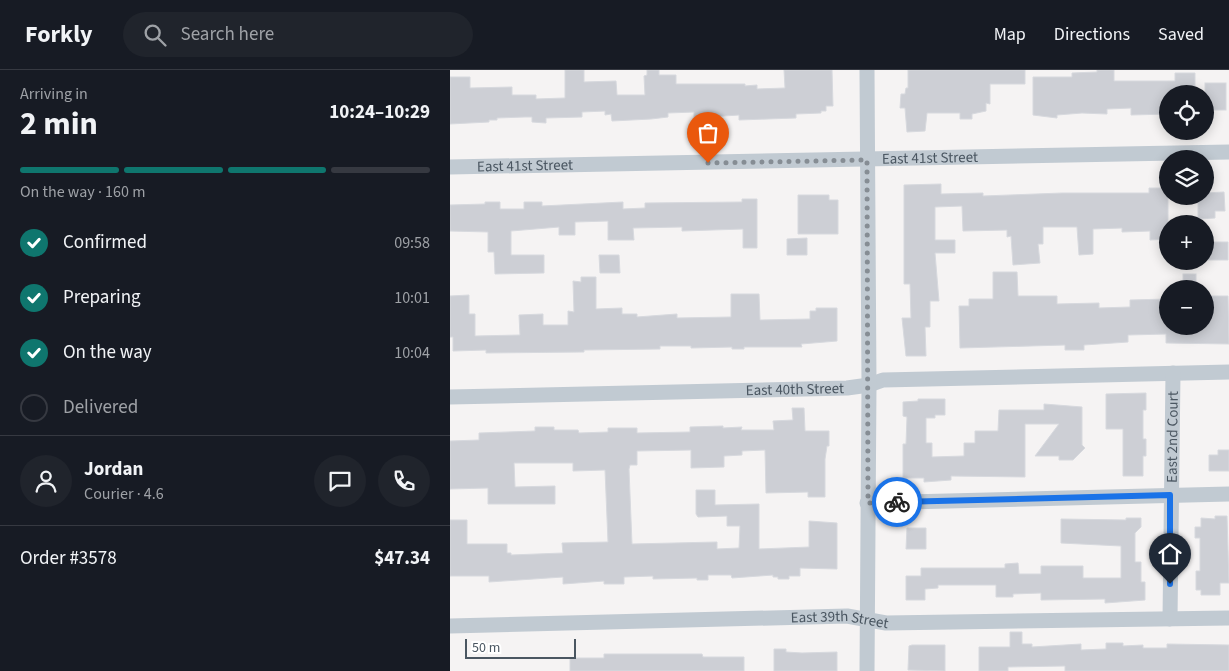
<!DOCTYPE html>
<meta charset="utf-8">
<style>
:root{--surface:#171b24;--page:#20242c;--text:#f1f3f6;--muted:#9ea1a6;--line:#363941;--accent:#0f766e}
body{margin:0;font-family:"Source Sans 3",sans-serif;background:var(--page);color:var(--text);height:100vh;display:flex;flex-direction:column;font-size:19px;white-space:nowrap}
*{box-sizing:border-box;margin:0}
p{font-size:16px;color:var(--muted)}
.icon{flex:none;width:28px;height:28px;fill:none;stroke:currentColor;stroke-width:2;stroke-linecap:round;stroke-linejoin:round}
.map{position:relative;flex:1;overflow:hidden}
.details{display:flex;flex-direction:column;background:var(--surface);width:450px}
.details>*{flex:none}
.fabs{position:absolute;left:709px;top:15px;display:grid;gap:10px}
.fabs a{display:grid;place-items:center;width:55px;height:55px;border-radius:50%;background:var(--surface);box-shadow:0 2px 12px #0003;font-size:25px}
.scale{position:absolute;left:15px;bottom:12px;width:111px;box-sizing:border-box;padding-left:5px;border:2px solid #4a5661;border-top:0;font-size:14px;line-height:18px;white-space:nowrap;color:#4a5661;-webkit-text-stroke:4px #fff;paint-order:stroke}
.pin{position:absolute;display:grid;place-items:center;width:42px;height:42px;color:#fff;margin:-51px -21px;border-radius:50% 50% 50% 0;rotate:-45deg;box-shadow:0 0 5px #0007}
.pin .icon{rotate:45deg}
.courier{position:absolute;display:grid;place-items:center;width:50px;height:50px;margin:-25px;border:4px solid #1a73e8;border-radius:50%;background:#fff;color:#222;box-shadow:0 1px 6px #0007}
.headline em{font-style:normal;font-weight:700}
.headline div{display:flex;flex-direction:column-reverse}
.headline{display:flex;align-items:center;justify-content:space-between;height:85px;padding:0 20px}
h1{font-size:32px;font-weight:700;line-height:38px}
.bar{display:grid;grid-template-columns:repeat(4,1fr);gap:8px 5px;align-content:center;height:60px;padding:0 20px}
.bar i{height:6px;border-radius:4px;background:var(--line)}
.bar .on{background:var(--accent)}
.bar p{grid-column:span 4}
.line{display:flex;align-items:center;gap:12px;padding:0 20px;border-top:1px solid var(--line)}
.line div{flex:1}
.round{display:grid;place-items:center;flex:none;width:52px;height:52px;border-radius:26px;background:var(--page)}
ol{padding:0 20px;list-style:none}
li{display:flex;align-items:center;gap:15px;height:55px}
li p{margin-inline-start:auto}
li .icon{padding:5px;border-radius:50%;background:var(--accent);color:#fff;stroke-width:4}
li:last-child{color:var(--muted)}
li i{width:28px;height:28px;border:2px solid var(--line);border-radius:50%}
header{display:flex;align-items:center;gap:30px;box-sizing:border-box;height:70px;padding:0 25px;background:var(--surface);border-bottom:1px solid var(--line)}
header strong{font-size:24px}
nav{display:flex;gap:28px;margin-inline-start:auto;font-size:18px}
.search{width:350px;height:45px;background:var(--page);display:flex;align-items:center;gap:12px;box-sizing:border-box;padding:0 18px;border-radius:28px;color:var(--muted);font-size:19px}
main{display:flex;flex:1;min-height:0}
.map>svg:first-child{display:block}
.building{fill:#cdcfd5;stroke:#d7d9de}
.lines{fill:none;stroke-linecap:round;stroke-linejoin:round}
.minor{stroke:#c1cad2;stroke-width:15}
.done{stroke:#868d94;stroke-width:5;stroke-dasharray:0 9}
.route{stroke:#1a73e8;stroke-width:6}
.labels{text-anchor:middle;stroke-width:5;stroke-linejoin:round;paint-order:stroke}
.street-label{font-size:15px;fill:#4a5661;stroke:#fff}
</style>
<header>
<strong>Forkly</strong>
<div class="search"><svg class="icon" aria-label="search" viewBox="0 0 24 24"><circle cx="10" cy="10" r="6"/><path d="M15 15l6 6"/></svg>Search here</div>
<nav><a>Map</a><a>Directions</a><a>Saved</a></nav>
</header>
<main>
<section class="details">
<div class="headline"><div><h1>2 min</h1><p>Arriving in</p></div><em>10:24–10:29</em></div>
<div class="bar"><i class="on"></i><i class="on"></i><i class="on"></i><i></i><p>On the way · 160 m</p></div>
<ol>
<li><svg class="icon" aria-label="check" viewBox="0 0 24 24"><path d="M5 12l5 5 9-10"/></svg>Confirmed<p>09:58</p></li>
<li><svg class="icon" aria-label="check" viewBox="0 0 24 24"><path d="M5 12l5 5 9-10"/></svg>Preparing<p>10:01</p></li>
<li><svg class="icon" aria-label="check" viewBox="0 0 24 24"><path d="M5 12l5 5 9-10"/></svg>On the way<p>10:04</p></li>
<li><i></i>Delivered</li>
</ol>
<div class="line" style="height:90px"><a class="round"><svg class="icon" aria-label="person" viewBox="0 0 24 24"><circle cx="12" cy="8" r="4"/><path d="M4 21q1-7 8-7t8 7"/></svg></a><div><b>Jordan</b><p>Courier · 4.6</p></div><a class="round"><svg class="icon" aria-label="chat" viewBox="0 0 24 24"><path d="M4 5h16v11H9l-5 4z"/></svg></a><a class="round"><svg class="icon" aria-label="phone" viewBox="0 0 24 24"><path d="M5 4h4l2 5-3 2q2 4 5 5l2-3 5 2v4C11 20 4 13 5 4z"/></svg></a></div>
<div class="line" style="height:65px"><div>Order #3578</div><b>$47.34</b></div>
</section>
<div class="map">
<svg width="779" height="601" viewBox="0 0 779 601">
<rect width="100%" height="100%" fill="#f5f3f3"/>
<g class="building">
<polygon points="115,0 134,0 134,12 166,11 167,25 195,25 194,6 197,5 197,0 209,0 209,5 226,5 226,14 295,14 295,16 307,15 307,19 335,18 334,0 382,0 383,36 376,36 376,41 371,41 371,43 346,44 346,48 289,50 289,45 244,48 244,42 218,43 218,47 201,49 162,51 161,44 155,45 155,41 132,42 132,47 96,48 96,53 82,52 82,47 75,47 47,48 47,50 39,50 39,52 0,54 0,7 20,7 20,18 62,17 62,25 86,25 86,29 115,28"/>
<polygon points="458,0 575,0 575,14 540,14 540,34 536,33 536,41 522,44 522,49 510,49 510,43 477,43 475,61 457,62 455,38 450,38 451,24 455,24 456,18 458,18"/>
<polygon points="647,0 664,0 664,11 725,11 725,3 745,3 745,24 718,24 718,44 681,45 681,38 657,39 657,44 632,43 607,45 607,48 583,45 583,7 622,7 622,3 647,2"/>
<rect x="755" y="13" width="21" height="27"/>
<polygon points="491,114 491,124 533,123 533,126 612,123 699,123 699,118 718,118 718,169 700,170 700,161 672,162 672,158 643,159 643,184 629,185 627,157 593,157 593,174 588,174 590,193 563,195 561,166 557,167 557,160 513,161 512,136 485,137 485,170 505,170 505,183 485,183 489,231 480,231 480,257 475,257 476,286 456,286 452,248 461,248 460,214 454,214 454,115"/>
<polygon points="774,122 775,141 765,141 765,148 748,149 748,126 755,126 755,123"/>
<polygon points="348,125 379,125 379,130 388,130 388,164 348,164"/>
<polygon points="292,129 307,129 307,178 293,178 293,159 232,161 232,157 183,158 184,170 158,170 158,151 125,152 125,165 109,165 109,157 61,161 61,185 94,185 94,203 45,204 44,182 38,182 38,162 0,161 0,135 35,134 35,132 50,132 50,139 74,139 74,132 92,132 92,136 173,132 173,139 195,138 195,133 292,132"/>
<polygon points="357,168 357,185 337,185 337,169"/>
<polygon points="759,172 778,172 778,190 755,190 755,176 759,176"/>
<polygon points="149,185 169,185 170,203 150,203"/>
<polygon points="543,202 567,202 568,226 607,226 607,234 649,233 649,238 680,237 680,230 718,229 718,256 755,256 755,226 778,226 779,274 716,273 716,264 678,265 678,272 634,275 634,280 615,280 615,275 510,278 509,236 519,236 519,229 543,229"/>
<rect x="733" y="204" width="13" height="13"/>
<polygon points="131,207 146,207 146,239 172,238 172,244 187,244 187,247 227,244 227,248 281,247 281,224 309,224 310,250 360,249 360,241 366,241 366,238 387,238 387,271 351,274 352,277 294,277 294,279 282,279 282,277 241,278 241,276 210,276 210,279 134,280 134,282 36,283 36,280 3,281 3,267 0,267 0,226 19,225 19,244 25,244 25,266 70,265 69,245 93,244 93,255 118,255 118,241 124,242 123,211 131,212"/>
<polygon points="696,323 696,340 693,340 693,369 696,369 696,386 693,386 693,406 673,406 673,359 656,359 656,324"/>
<polygon points="468,329 495,329 495,345 485,345 485,348 476,348 476,373 482,373 482,387 514,386 514,373 525,373 525,361 548,361 549,340 594,340 594,334 632,337 632,375 635,378 623,390 609,390 609,386 585,386 609,354 575,354 575,407 501,406 501,410 474,412 474,408 453,408 453,374 456,374 457,347 453,346 453,332 468,331"/>
<polygon points="342,338 354,338 355,361 379,361 379,376 377,376 375,389 375,427 358,427 358,422 316,423 315,380 292,381 292,385 274,386 274,397 241,398 241,380 187,381 187,395 180,395 179,399 182,474 267,472 267,479 289,478 290,456 277,456 277,446 248,447 246,444 246,420 265,420 265,435 309,434 309,479 359,477 359,451 387,453 387,499 350,498 350,506 339,506 339,509 328,509 328,507 323,507 323,505 282,508 281,505 258,505 258,510 247,510 247,508 203,509 203,506 174,507 174,514 154,514 154,511 113,514 113,507 39,512 39,506 0,506 0,450 17,450 17,474 57,474 57,483 61,483 61,485 113,483 112,473 158,472 155,400 123,401 123,393 64,393 65,417 105,416 105,434 38,434 38,418 0,419 0,371 29,370 29,363 85,361 85,357 104,357 104,360 128,360 129,363 158,362 158,358 187,358 187,363 240,362 240,357 273,356 273,358 292,357 291,360 324,360 323,351 343,350"/>
<polygon points="768,380 779,380 779,401 759,401 759,385 768,385"/>
<polygon points="765,446 777,446 779,513 770,513 770,525 751,525 751,520 746,520 746,501 750,501 750,468 745,468 745,457 751,457 751,448 765,449"/>
<polygon points="676,448 691,448 691,457 685,463 685,492 691,492 691,512 695,512 695,530 655,533 655,529 591,530 591,523 563,524 563,527 546,527 546,515 488,515 488,518 475,519 475,530 456,530 456,506 471,506 471,498 555,498 555,494 568,493 569,504 591,504 591,496 633,496 633,508 671,508 671,476 611,473 611,449 676,450"/>
<polygon points="457,458 476,458 476,479 456,479"/>
<polygon points="560,562 572,562 572,574 582,574 582,577 631,574 631,580 656,579 656,573 673,573 673,576 693,575 693,578 717,578 717,574 779,575 779,601 615,601 615,596 558,597 558,601 529,601 529,577 560,577"/>
<polygon points="462,575 495,575 495,601 458,600 459,576"/>
<polygon points="324,579 336,579 336,582 352,583 387,582 387,601 324,601"/>
<polygon points="154,584 252,584 253,587 294,587 294,601 120,601 120,588 154,588"/>
</g>
<g class="lines">
<g class="minor">
<path id="s1" d="M0 97 779 82"/>
<path id="s2" d="M0 327 397 318 419 315 433 310 779 302"/>
<polyline points="417,433 779,424"/>
<path id="s3" d="M720 549 723 303"/>
<path id="s4" d="M0 556 397 546 436 553 779 548"/>
<polyline points="417,601 419,315 417,0"/>
</g>
</g>
<g class="lines">
<polyline class="done" points="258,93 417,90 418,433 447,432"/>
<polyline class="route" points="447,432 720,425 720,514"/>
</g>
<g class="labels">
<g class="street-label">
<text dy="5" stroke="none"><textPath href="#s1" startOffset="480">East 41st Street</textPath></text>
<text dy="5" stroke="none"><textPath href="#s1" startOffset="75">East 41st Street</textPath></text>
<text dy="5" stroke="none"><textPath href="#s2" startOffset="345">East 40th Street</textPath></text>
<text dy="5" stroke="none"><textPath href="#s3" startOffset="182">East 2nd Court</textPath></text>
<text dy="5" stroke="none"><textPath href="#s4" startOffset="390">East 39th Street</textPath></text>
</g>
</g>
</svg>
<div class="fabs">
<a><svg class="icon" aria-label="locate" viewBox="0 0 24 24"><circle cx="12" cy="12" r="6"/><path d="M12 2v4M12 18v4M2 12h4M18 12h4"/></svg></a>
<a><svg class="icon" aria-label="layers" viewBox="0 0 24 24"><path d="M12 4l9 5-9 5-9-5zM3 14l9 5 9-5"/></svg></a>
<a>+</a>
<a>−</a>
</div>
<div class="scale">50 m</div>
<div class="pin" style="left:258px;top:93px;background:#ea580c"><svg class="icon" aria-label="bag" viewBox="0 0 24 24"><path d="M5 8h14l-1 12H6zM9 8a3 3 0 0 1 6 0"/></svg></div>
<div class="pin" style="left:720px;top:514px;background:#1f2937"><svg class="icon" aria-label="home" viewBox="0 0 24 24"><path d="M3 11l9-7 9 7M6 9v11h12V9"/></svg></div>
<div class="courier" style="left:447px;top:432px"><svg class="icon" aria-label="bike" viewBox="0 0 24 24"><circle cx="6" cy="16" r="4"/><circle cx="18" cy="16" r="4"/><path d="M6 16l4-8h5l3 8M10 8l3 8H6M13 5h3"/></svg></div>
</div>
</main>
